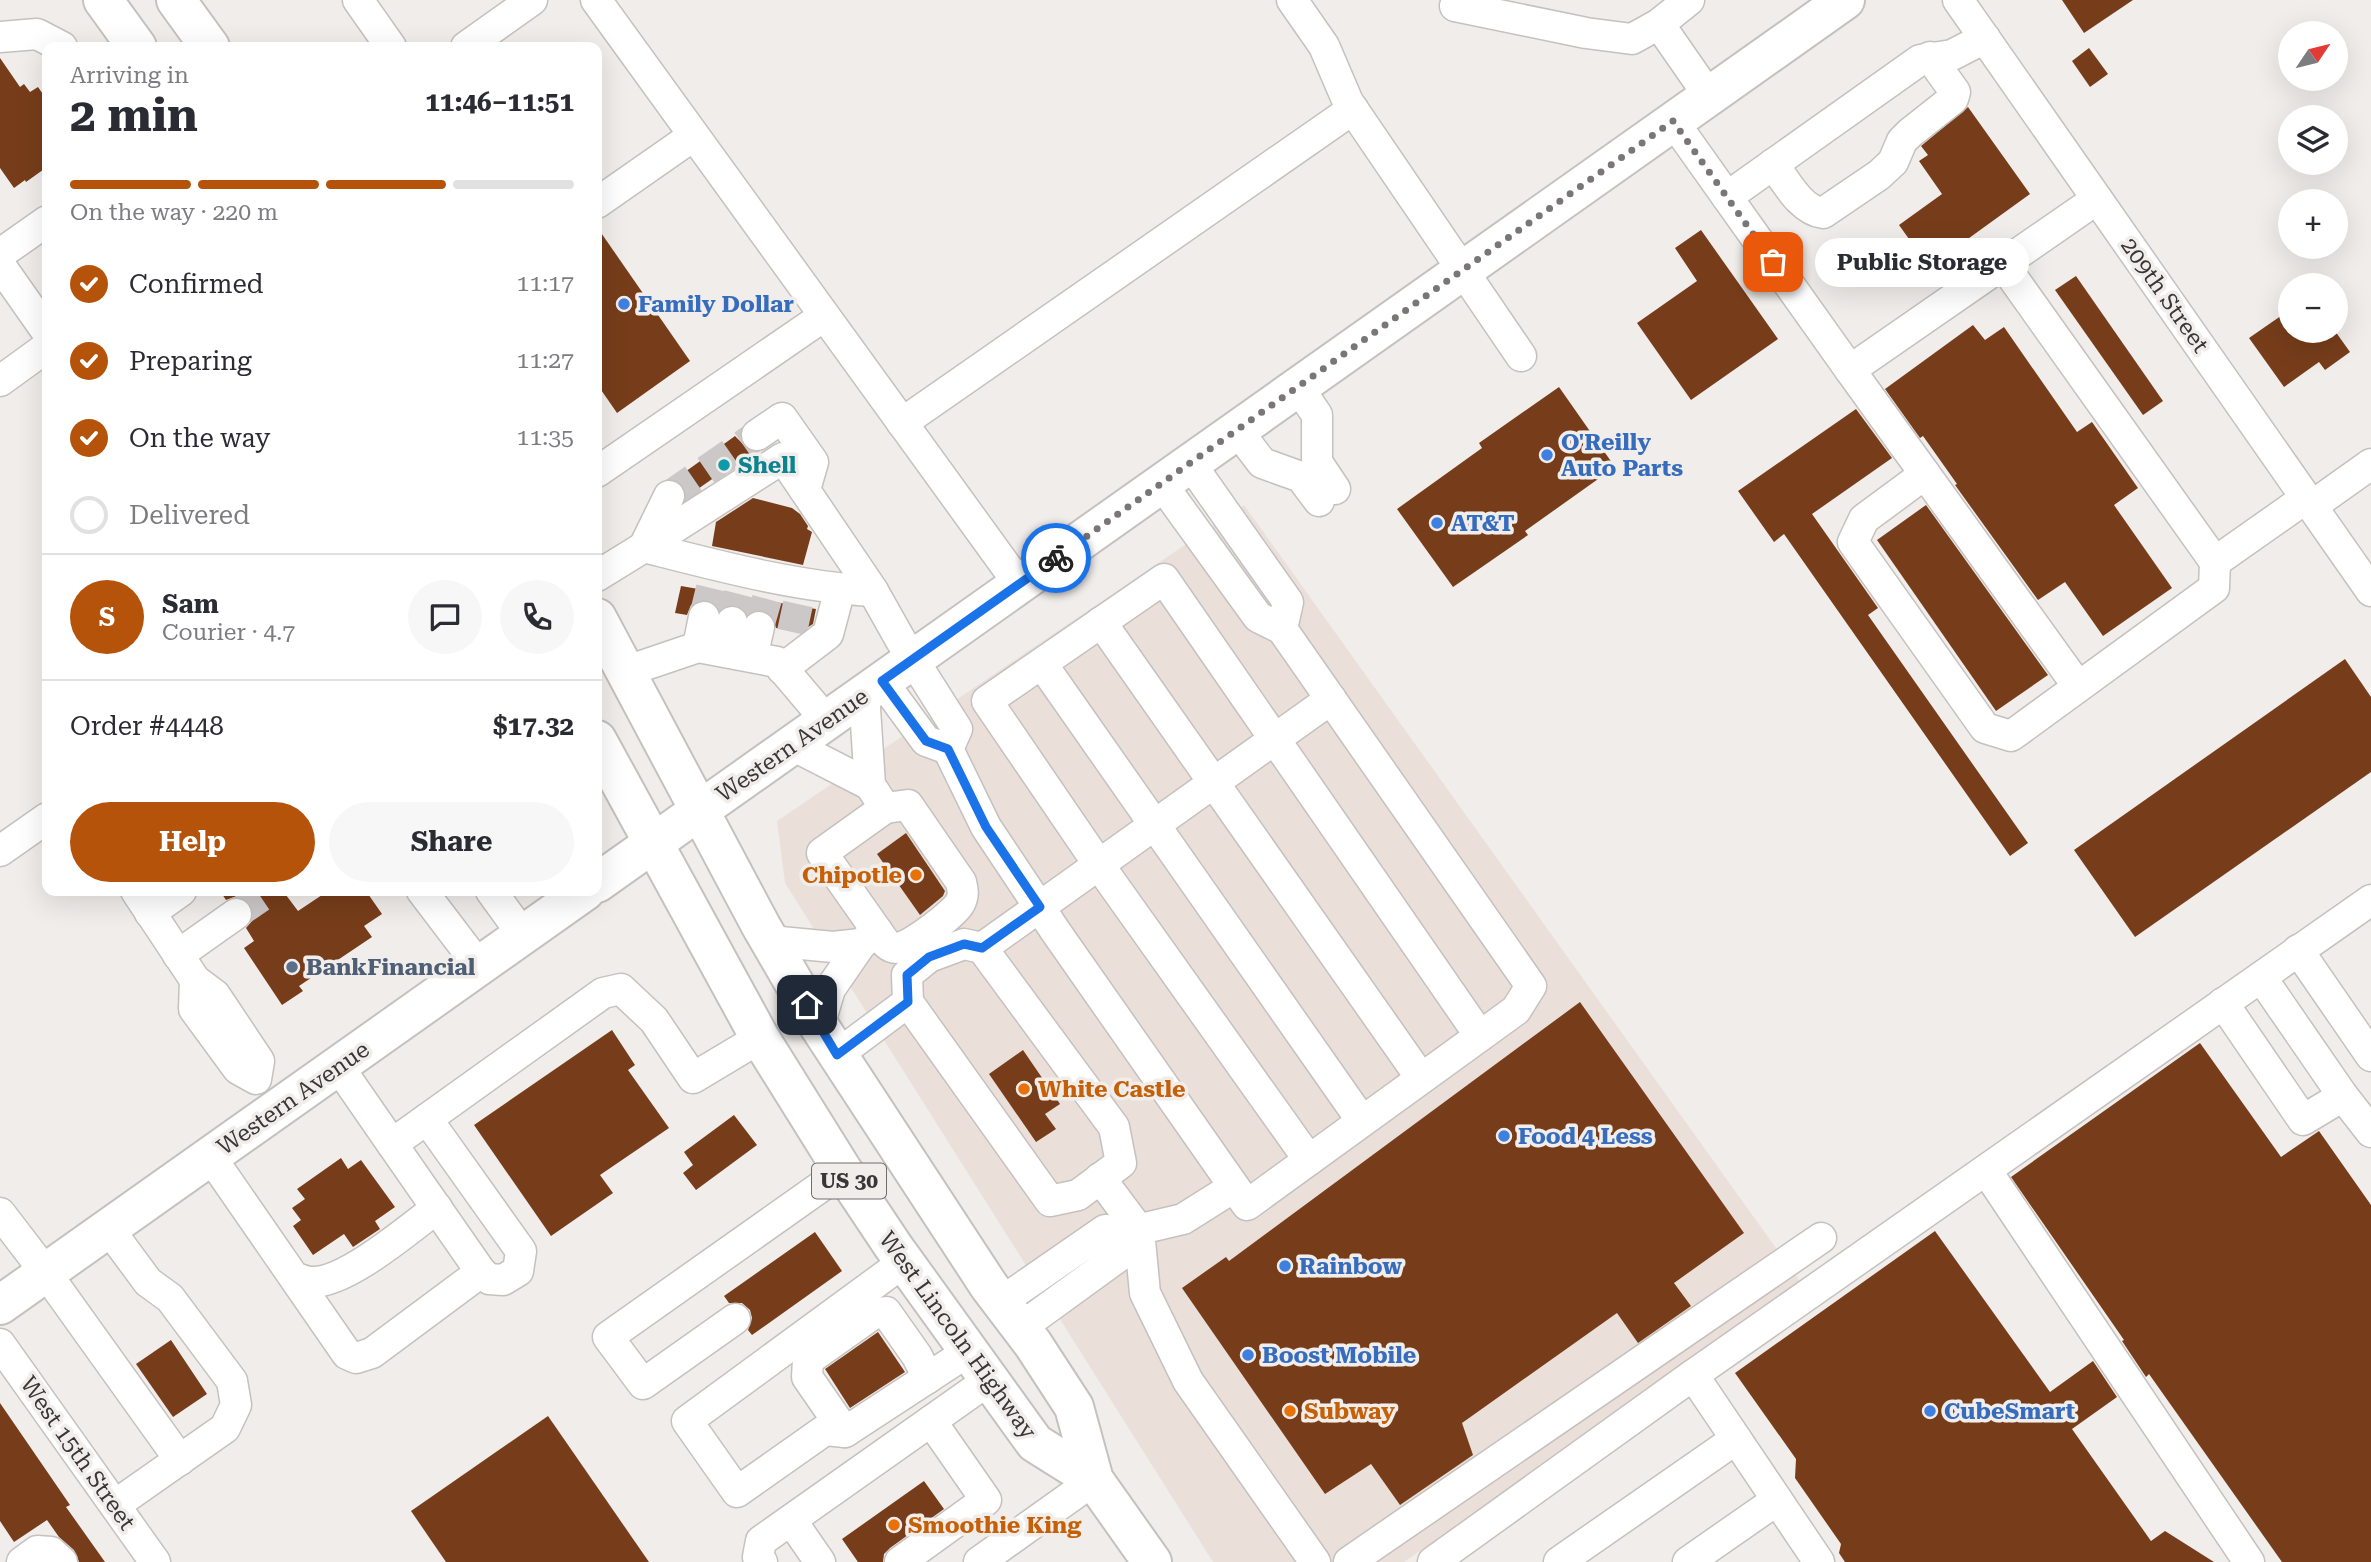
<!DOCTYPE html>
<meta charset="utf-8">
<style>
:root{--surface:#fff;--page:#f7f7f7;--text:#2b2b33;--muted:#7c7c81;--line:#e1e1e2;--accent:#b45309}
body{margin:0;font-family:"Roboto Serif",serif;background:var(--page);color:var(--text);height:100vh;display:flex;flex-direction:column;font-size:26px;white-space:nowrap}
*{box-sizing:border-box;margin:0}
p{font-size:23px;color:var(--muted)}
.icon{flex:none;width:38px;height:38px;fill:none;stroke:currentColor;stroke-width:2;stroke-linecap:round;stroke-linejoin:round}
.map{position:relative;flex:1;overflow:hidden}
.drawer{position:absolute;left:42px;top:42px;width:560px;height:854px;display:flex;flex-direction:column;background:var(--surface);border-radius:14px;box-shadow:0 7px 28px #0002}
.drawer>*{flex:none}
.needle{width:46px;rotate:55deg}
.fabs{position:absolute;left:2278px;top:21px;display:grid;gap:14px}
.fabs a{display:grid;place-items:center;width:70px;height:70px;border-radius:50%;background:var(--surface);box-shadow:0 7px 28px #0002;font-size:35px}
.pin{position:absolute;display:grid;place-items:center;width:60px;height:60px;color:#fff;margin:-30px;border-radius:14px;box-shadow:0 4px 10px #0006}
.courier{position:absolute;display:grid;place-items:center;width:70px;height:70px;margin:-35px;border:5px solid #1a73e8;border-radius:50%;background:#fff;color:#222;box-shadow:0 2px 9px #0007}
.bubble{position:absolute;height:49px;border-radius:24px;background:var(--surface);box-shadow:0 7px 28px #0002;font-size:23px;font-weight:700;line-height:49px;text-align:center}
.summary em{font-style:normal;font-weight:700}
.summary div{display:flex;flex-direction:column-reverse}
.summary{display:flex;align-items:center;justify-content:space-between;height:119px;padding:0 28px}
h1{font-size:46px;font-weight:700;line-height:52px}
.bar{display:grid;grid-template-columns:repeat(4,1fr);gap:10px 7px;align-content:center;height:84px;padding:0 28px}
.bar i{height:9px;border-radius:5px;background:var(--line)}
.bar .selected{background:var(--accent)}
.bar p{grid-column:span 4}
.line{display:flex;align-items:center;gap:18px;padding:0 28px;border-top:2px solid var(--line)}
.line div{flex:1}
.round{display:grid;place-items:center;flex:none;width:74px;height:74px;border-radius:37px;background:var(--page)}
ol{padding:0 28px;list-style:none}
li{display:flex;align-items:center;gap:21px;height:77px}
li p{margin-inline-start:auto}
li .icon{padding:7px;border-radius:50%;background:var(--accent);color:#fff;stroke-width:4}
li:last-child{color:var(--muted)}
li i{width:38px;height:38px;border:4px solid var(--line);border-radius:50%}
.button{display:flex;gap:14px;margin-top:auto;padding:14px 28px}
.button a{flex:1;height:80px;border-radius:42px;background:var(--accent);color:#fff;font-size:28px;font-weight:700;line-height:80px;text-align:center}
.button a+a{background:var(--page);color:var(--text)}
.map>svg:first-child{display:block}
.built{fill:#eadfd9}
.building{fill:#773d1a}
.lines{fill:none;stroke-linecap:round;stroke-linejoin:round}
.minor-tunnel{stroke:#ccc8c7;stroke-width:30;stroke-dasharray:30 15;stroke-linecap:butt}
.minor-casing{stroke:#c5c1bf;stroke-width:33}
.major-casing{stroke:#c5c1bf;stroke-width:42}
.minor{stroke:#fff;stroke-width:30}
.major{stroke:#fff;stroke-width:38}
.done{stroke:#797675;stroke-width:7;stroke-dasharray:0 12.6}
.route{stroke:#1a73e8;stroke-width:9}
.shop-dot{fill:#3f7fe0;stroke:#f1edeb;stroke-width:2.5}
.culture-dot{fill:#0f9aa8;stroke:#f1edeb;stroke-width:2.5}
.food-dot{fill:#e8710a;stroke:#f1edeb;stroke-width:2.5}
.service-dot{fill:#5c6f8a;stroke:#f1edeb;stroke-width:2.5}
.labels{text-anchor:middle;stroke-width:7;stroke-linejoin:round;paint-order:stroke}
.shield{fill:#f1edeb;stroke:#706d6c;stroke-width:2}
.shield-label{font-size:21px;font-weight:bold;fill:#383636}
.street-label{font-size:23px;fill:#383636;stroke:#f1edeb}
.shop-label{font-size:23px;font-weight:bold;fill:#366cbe;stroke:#f1edeb;text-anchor:start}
.culture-label{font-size:23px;font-weight:bold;fill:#0d838f;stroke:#f1edeb;text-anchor:start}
.food-label{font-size:23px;font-weight:bold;fill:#c56008;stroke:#f1edeb;text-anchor:start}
.service-label{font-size:23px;font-weight:bold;fill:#4e5e75;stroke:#f1edeb;text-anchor:start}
</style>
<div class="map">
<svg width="2371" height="1562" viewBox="0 0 2371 1562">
<rect width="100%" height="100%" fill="#f1edeb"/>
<polygon class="built" points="1244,505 1803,1286 1404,1562 1213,1562 785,883 777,821"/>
<g class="building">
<polygon points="2062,0 2133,0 2084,33"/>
<polygon points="2089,48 2108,74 2090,87 2072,61"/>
<polygon points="0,58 20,87 24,84 30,92 38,87 47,100 47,167 26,182 25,180 14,188 0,168"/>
<polygon points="1968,107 2030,194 1929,267 1899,225 1942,194 1919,161 1928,155 1921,146"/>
<polygon points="597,227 690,361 617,413 597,384"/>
<polygon points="1701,230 1778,339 1691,400 1637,323 1697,281 1675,248"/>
<polygon points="2076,276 2163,401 2143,415 2055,290"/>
<polygon points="2291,309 2291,331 2335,331 2350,352 2325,370 2319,362 2284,387 2249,338"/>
<polygon points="1973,325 1985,340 2004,327 2077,432 2092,422 2138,488 2114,505 2172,588 2103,636 2065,582 2038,600 1955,485 1957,484 1923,436 1920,438 1885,389"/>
<polygon points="1559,387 1615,467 1525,531 1528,535 1453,587 1397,509 1482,448 1479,443"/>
<polygon points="1856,409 1892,458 1812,514 1878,608 1868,615 2028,843 2010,856 1784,534 1774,542 1738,491"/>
<polygon points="735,436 749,450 759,453 724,475 725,470 695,491 678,477"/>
<polygon points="753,498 792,508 800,514 808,526 807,529 812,532 803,565 712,546 716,522"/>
<polygon points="1926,505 2048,675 1996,711 1877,540"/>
<polygon points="681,586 816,609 813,624 802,631 776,628 771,615 764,610 755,610 747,614 738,606 729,605 720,610 715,603 707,600 698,601 691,605 687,615 675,613"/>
<polygon points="2345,659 2371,697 2371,772 2135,937 2074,850"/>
<polygon points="906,833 945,891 943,896 920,915 877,854"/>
<polygon points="220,891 283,891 298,911 328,891 366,891 382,914 364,926 372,937 299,986 303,991 282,1005 244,948 254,941 246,928 252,921 253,912 251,905 243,898 234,897 226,900"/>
<polygon points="1580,1002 1744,1233 1674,1283 1691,1306 1638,1343 1617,1313 1462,1423 1473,1455 1400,1505 1371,1464 1325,1494 1182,1288 1226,1257 1229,1261"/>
<polygon points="612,1030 635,1065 628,1070 669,1128 600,1175 613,1193 551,1236 474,1125"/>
<polygon points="2200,1043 2281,1157 2319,1131 2371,1205 2371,1562 2282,1562 2149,1374 2146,1377 2122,1341 2124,1340 2011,1177"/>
<polygon points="1023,1050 1060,1104 1045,1114 1056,1129 1036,1142 989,1074"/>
<polygon points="734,1115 757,1145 696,1190 683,1173 693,1165 684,1152"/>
<polygon points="341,1158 348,1169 361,1160 395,1207 375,1221 380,1229 353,1247 344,1234 313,1255 293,1226 301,1220 292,1208 305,1199 297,1189"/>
<polygon points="1935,1231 2050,1392 2093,1361 2117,1397 2072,1429 2151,1541 2165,1531 2214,1562 1845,1562 1839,1553 1841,1544 1795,1478 1796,1459 1735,1373"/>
<polygon points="815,1232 842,1271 752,1335 748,1330 752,1318 750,1310 742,1303 729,1303 724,1296"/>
<polygon points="878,1332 905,1372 850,1408 825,1369"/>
<polygon points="171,1340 207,1394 173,1417 136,1364"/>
<polygon points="0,1403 70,1505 66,1507 105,1562 79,1562 74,1550 59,1537 47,1520 14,1542 0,1521"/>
<polygon points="548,1416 649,1562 446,1562 411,1511"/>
<polygon points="924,1481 944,1509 890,1548 884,1554 883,1562 858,1562 842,1539"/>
</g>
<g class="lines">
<g class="minor-tunnel">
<polyline points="669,496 757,435"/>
<polyline points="704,617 711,588"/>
<polyline points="732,622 739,594"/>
<polyline points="759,627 767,599"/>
<polyline points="792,632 798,604"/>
<polyline points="236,914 270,891"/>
</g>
<defs>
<g id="minor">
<polyline points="358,0 391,47"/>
<polyline points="596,0 1019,584"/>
<polyline points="1292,0 1324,46 1348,102 1521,356"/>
<polyline points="1458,0 1455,6 1586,33 1632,39 1659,24 1689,0"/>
<polyline points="1958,0 2371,591"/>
<polyline points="1659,24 1709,96"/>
<polyline points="0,37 37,34 62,47"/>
<polyline points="466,47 532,0"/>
<polyline points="1673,121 1850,370 2097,199"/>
<path d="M1773 164C1786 181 1800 210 1823 213L1879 175 1893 162 1902 141 1910 133 1953 99 1955 92 1930 57"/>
<polyline points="1727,197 1920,60 1952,55 1985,38"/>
<polyline points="597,203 693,136"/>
<polyline points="0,254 47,221"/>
<polyline points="2003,264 2215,562 2306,498"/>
<polyline points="0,265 47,332"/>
<polyline points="1850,370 1925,474"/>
<polyline points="0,381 47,347"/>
<polyline points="1298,387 1317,415 1317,462 1335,489"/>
<polyline points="902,423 1353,109"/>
<polyline points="1237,430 1262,463 1301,477 1319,501"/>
<polyline points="757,435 782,418 813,462 805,490"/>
<polyline points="1190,463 1288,602 1282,629"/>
<polyline points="597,472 824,316"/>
<polyline points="2312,506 2371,464"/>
<polyline points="644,547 783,458 873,591"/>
<polyline points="644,547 669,496"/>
<path d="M597 576 644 547C719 566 796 587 873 591L900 639 957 729 948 749 926 741 882 681"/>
<polyline points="1101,622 1421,1078"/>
<polyline points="698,647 704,617"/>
<polyline points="722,651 732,622"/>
<polyline points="752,657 759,627"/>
<polyline points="1042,664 1362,1121"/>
<polyline points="782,669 828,634 840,589"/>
<polyline points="627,671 698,647 777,662 826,720"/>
<polyline points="2077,685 1925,474 1864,519 1853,542 1985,728 2011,736 2214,588 2215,562"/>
<polyline points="792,745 870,785 864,693"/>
<polyline points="948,749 986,827 1056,932 1247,1205 1516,1010 1531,986 1282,629 1258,617 1161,483"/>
<polyline points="870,785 885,808 822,853 877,931"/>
<polyline points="0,851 47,818"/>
<polyline points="136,891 195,980 215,995 259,1061 256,1079 238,1069 194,1009 195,980"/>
<polyline points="422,891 479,966"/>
<polyline points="491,891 523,935"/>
<polyline points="150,913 181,891"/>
<polyline points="770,941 833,947 861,944 830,989 819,1026"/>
<path d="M861 944 877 931C882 938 887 948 897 948 908 949 955 913 960 903 964 895 963 891 961 882L908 805 885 808"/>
<polygon points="964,944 982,948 1114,1127 1121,1163 1078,1195 1050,1201 908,1002 907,975 929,957"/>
<polyline points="982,948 1331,699"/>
<polyline points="2298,950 2371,1056"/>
<polyline points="178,955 236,914"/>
<polyline points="2223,1003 2303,1120 2343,1096 2261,977"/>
<polyline points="837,1055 908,1002"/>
<polyline points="338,1066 392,1144 603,993 621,989 654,1020 693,1078 760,1038"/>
<polyline points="2343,1096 2371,1132"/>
<polyline points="392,1144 481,1272 489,1279 503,1280 518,1271 521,1251 427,1119"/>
<polyline points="210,1156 347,1354 356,1358 372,1353 481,1272"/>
<polyline points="1309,1160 1099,865 987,701 1164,579 1480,1036"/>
<polyline points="1986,1170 2249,1562"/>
<polyline points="1100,1178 1139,1230 1145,1293 1188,1381 1315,1562"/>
<polyline points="0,1213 46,1273 180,1460"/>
<polyline points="108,1228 148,1282 170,1298 232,1381 236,1405 225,1428 115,1505"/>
<polyline points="1128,1232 1183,1219 1234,1187"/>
<polyline points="904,1262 687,1421 737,1492 825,1430 845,1432 969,1351"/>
<path d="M295 1278C300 1279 306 1282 311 1282 345 1284 409 1229 437 1208"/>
<polyline points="1001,1302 1105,1230 1128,1232 1122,1254 1020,1328"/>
<polyline points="735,1319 643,1384 608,1337 843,1171"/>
<polyline points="0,1344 155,1562"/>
<polyline points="845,1432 807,1377 808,1360 873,1314 886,1312 917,1356 928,1378"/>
<polyline points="791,1520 820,1562"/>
<polyline points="22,1562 37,1551 51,1552 62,1562"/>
<polyline points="762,1562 758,1557 761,1541 989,1380"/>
<polyline points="900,1562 986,1500 931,1421"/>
<polyline points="979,1562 1094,1480"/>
<polyline points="1349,1562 1821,1238"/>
<polyline points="1433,1562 1693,1375"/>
<polyline points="1559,1562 1736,1439"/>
<polyline points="1688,1562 1777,1500"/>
<polyline points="1819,1562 1693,1375 2371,900"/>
</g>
<g id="major">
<polyline points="103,0 137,47"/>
<polyline points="176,0 210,47"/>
<polyline points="597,618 761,926 819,1026 989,1286 1033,1344 1074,1407 1094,1480 1152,1562"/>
<polyline points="597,740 760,1038 843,1171 893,1246 1035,1443 1094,1480"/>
<polyline points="597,883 1845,0"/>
<polyline points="0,1305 585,891"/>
</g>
</defs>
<use href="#minor" class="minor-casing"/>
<use href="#major" class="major-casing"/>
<use href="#minor" class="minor"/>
<use href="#major" class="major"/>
</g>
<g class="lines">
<polyline class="done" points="1056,558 1673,121 1773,262"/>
<polyline class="route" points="807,1005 837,1055 908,1002 907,975 929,957 964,944 982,948 1040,907 986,827 948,749 926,741 882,681 1056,558"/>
</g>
<g class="shop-dot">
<circle cx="624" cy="304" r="7"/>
<circle cx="1547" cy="455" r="7"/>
<circle cx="1437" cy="523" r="7"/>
<circle cx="1504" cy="1136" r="7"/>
<circle cx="1285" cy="1266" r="7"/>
<circle cx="1248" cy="1355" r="7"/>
<circle cx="1930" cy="1411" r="7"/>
</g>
<circle class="culture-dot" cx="724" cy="465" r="7"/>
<g class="food-dot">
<circle cx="916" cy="875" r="7"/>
<circle cx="1024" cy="1089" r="7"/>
<circle cx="1290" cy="1411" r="7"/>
<circle cx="894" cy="1525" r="7"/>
</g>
<circle class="service-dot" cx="292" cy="967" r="7"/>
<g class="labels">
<rect class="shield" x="812" y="1163.5" width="74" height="35" rx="5"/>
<g class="shield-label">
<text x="849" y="1188">US 30</text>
</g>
<g class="street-label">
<text transform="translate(2165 295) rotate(55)" y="8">209th Street</text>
<text transform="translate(792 745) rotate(-35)" y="8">Western Avenue</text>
<text transform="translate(293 1098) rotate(-35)" y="8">Western Avenue</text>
<text transform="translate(958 1335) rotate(54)" y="8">West Lincoln Highway</text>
<text transform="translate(78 1453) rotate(55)" y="8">West 15th Street</text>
</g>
<g class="shop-label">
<text x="638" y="312">Family Dollar</text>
<text x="1561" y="450">O'Reilly<tspan x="1561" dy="26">Auto Parts</tspan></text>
<text x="1451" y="531">AT&amp;T</text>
<text x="1518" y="1144">Food 4 Less</text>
<text x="1299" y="1274">Rainbow</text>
<text x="1262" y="1363">Boost Mobile</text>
<text x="1944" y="1419">CubeSmart</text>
</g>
<g class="culture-label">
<text x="738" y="473">Shell</text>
</g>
<g class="food-label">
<text x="902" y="883" text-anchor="end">Chipotle</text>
<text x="1038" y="1097">White Castle</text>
<text x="1304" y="1419">Subway</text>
<text x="908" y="1533">Smoothie King</text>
</g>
<g class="service-label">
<text x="306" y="975">BankFinancial</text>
</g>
</g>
</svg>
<div class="fabs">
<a><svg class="needle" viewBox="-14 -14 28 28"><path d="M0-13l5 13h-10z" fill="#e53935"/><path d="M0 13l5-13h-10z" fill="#7c7c81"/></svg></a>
<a><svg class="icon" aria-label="layers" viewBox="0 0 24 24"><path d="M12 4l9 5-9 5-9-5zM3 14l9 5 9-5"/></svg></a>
<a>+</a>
<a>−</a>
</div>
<div class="pin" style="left:1773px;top:262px;background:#ea580c"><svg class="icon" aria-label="bag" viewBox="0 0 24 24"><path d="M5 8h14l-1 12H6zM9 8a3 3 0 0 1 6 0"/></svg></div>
<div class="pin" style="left:807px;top:1005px;background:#1f2937"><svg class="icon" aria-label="home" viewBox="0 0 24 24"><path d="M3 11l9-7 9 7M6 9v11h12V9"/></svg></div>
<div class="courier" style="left:1056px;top:558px"><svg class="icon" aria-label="bike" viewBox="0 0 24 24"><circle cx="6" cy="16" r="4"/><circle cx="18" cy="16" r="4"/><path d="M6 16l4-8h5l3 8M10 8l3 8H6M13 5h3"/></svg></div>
<div class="bubble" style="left:1815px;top:238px;width:214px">Public Storage</div>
<section class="drawer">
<div class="summary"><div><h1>2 min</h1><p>Arriving in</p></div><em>11:46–11:51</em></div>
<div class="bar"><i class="selected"></i><i class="selected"></i><i class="selected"></i><i></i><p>On the way · 220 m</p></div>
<ol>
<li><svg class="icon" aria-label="check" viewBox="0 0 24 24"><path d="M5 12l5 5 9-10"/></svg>Confirmed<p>11:17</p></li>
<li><svg class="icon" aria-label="check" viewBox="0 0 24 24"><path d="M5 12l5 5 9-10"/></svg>Preparing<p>11:27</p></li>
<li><svg class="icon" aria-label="check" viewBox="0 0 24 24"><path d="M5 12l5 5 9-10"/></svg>On the way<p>11:35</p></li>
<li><i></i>Delivered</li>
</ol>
<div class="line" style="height:126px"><b class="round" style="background:var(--accent);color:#fff">S</b><div><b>Sam</b><p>Courier · 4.7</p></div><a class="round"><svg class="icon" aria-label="chat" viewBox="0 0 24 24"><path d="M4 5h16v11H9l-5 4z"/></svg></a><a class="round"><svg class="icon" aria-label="phone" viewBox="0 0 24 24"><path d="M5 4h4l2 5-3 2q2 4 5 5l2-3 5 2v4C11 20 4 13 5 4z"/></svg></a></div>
<div class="line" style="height:91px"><div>Order #4448</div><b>$17.32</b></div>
<div class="button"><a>Help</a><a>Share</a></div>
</section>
</div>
